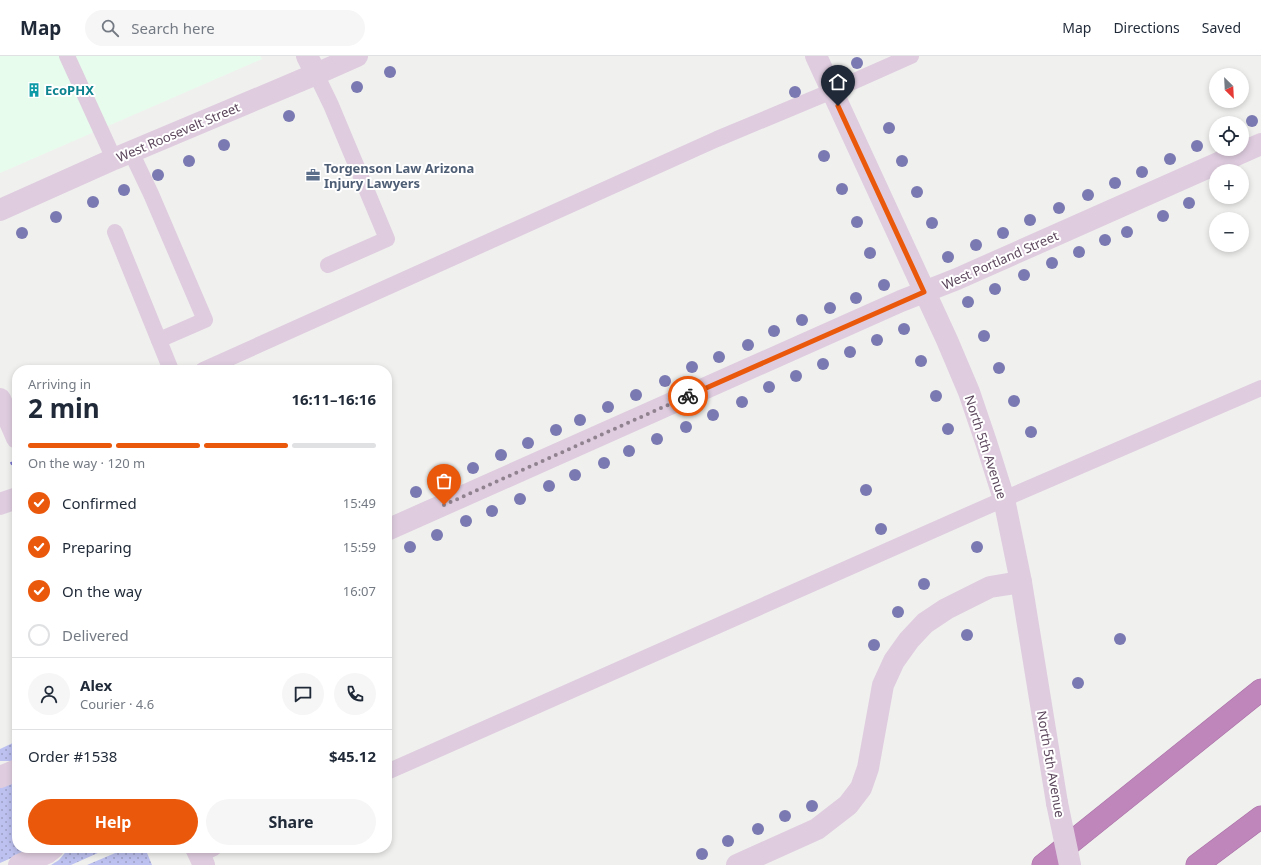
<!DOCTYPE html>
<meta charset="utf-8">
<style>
:root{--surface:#fff;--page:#f6f6f7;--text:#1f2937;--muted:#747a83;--line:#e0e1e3;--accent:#ea580c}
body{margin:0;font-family:"Noto Sans",sans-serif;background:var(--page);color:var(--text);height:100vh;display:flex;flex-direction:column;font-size:15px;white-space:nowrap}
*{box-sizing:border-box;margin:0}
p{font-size:13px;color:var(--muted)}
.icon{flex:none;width:22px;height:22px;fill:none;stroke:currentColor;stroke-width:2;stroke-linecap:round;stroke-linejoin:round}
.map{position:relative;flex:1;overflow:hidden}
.drawer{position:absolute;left:12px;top:309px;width:380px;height:488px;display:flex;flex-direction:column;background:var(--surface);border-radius:16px;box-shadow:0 2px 6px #0003}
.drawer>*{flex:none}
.needle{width:26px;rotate:156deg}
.fabs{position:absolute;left:1209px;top:12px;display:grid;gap:8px}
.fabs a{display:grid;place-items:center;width:40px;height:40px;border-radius:50%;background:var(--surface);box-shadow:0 2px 6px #0003;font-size:20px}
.pin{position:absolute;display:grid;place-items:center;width:34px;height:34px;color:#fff;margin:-41px -17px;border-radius:50% 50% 50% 0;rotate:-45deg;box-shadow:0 0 4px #0007}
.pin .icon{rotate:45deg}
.courier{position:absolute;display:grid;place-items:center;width:40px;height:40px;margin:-20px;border:3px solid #ea580c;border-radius:50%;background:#fff;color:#222;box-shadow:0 1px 5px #0007}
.overview em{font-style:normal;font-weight:700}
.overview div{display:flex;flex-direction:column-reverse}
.overview{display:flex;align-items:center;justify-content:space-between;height:68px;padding:0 16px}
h1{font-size:26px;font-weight:700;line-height:30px}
.bar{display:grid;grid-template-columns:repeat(4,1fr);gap:6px 4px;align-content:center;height:48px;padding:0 16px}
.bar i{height:5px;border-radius:3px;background:var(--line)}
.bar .selected{background:var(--accent)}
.bar p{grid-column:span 4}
.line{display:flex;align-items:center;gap:10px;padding:0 16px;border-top:1px solid var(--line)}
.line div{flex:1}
.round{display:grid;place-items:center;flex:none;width:42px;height:42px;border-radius:21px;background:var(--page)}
ol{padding:0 16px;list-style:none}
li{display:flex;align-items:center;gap:12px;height:44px}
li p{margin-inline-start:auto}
li .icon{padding:4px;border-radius:50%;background:var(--accent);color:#fff;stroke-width:4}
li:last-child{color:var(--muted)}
li i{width:22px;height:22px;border:2px solid var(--line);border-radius:50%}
.primary-button{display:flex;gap:8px;margin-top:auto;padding:8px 16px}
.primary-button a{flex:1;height:46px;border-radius:24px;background:var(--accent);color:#fff;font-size:16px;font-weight:700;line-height:46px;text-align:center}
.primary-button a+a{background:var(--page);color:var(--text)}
header{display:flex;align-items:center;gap:24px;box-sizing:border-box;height:56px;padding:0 20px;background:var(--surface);border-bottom:1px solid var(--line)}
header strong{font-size:19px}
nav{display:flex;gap:22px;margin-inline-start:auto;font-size:14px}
.search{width:280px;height:36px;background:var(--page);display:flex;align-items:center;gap:10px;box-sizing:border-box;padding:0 14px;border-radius:22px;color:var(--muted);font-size:15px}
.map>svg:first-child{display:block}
.commercial{fill:#e8fced}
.park{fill:url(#park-dots)}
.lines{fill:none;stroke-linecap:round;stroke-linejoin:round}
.motorway-casing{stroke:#aa71a6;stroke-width:23}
.path{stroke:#7975cd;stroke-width:2.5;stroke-dasharray:3 2;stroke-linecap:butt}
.service{stroke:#dfcddf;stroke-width:16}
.minor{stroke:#dfcddf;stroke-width:22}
.tertiary{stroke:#dfcddf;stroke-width:22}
.motorway{stroke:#be86bb;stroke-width:22}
.tertiary-bridge{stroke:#dfcddf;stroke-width:22}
.tree{fill:#7b79b1}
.done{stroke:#90828f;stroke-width:4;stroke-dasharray:0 7.2}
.route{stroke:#ea580c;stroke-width:5}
.labels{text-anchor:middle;stroke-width:4;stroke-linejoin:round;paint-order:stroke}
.culture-label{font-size:13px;font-weight:bold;fill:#0d838f;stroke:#fff;text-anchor:start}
.street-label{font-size:13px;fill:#5c475c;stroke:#fff}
.service-label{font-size:13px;font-weight:bold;fill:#4e5e75;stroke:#fff;text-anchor:start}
</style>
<header>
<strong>Map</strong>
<div class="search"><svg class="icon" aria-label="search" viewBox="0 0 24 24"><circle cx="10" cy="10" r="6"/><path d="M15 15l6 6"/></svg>Search here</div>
<nav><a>Map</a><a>Directions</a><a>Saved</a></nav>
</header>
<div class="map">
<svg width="1261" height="809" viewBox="0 0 1261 809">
<defs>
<pattern id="park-dots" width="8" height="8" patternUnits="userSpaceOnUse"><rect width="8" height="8" fill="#bdc1ef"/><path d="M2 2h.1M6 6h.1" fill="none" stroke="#9d9fc5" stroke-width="1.8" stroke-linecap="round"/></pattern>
</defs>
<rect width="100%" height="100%" fill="#f0f1ef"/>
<polygon class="commercial" points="0,0 260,0 262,3 0,117"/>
<g class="park">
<polygon points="17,685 17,705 0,705 0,693"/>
<polygon points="17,722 17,792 34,792 0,807 0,729"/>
<polygon points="69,792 109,792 71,809 51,809 59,804"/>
<polygon points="127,792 145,792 152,809 87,809"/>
</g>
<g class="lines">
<defs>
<g id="motorway">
<polyline points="1043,809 1261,634"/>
<polyline points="1197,809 1261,761"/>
</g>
</defs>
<use href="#motorway" class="motorway-casing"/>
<polyline class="path" points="11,406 17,418"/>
<g class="service">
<polyline points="67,0 114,103"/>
<polyline points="316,18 331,49 387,183 328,209"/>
<polyline points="131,96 151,138 205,264 159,284"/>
<polyline points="115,176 171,314"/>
<polyline points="203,314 717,83 832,35 911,0"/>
<polyline points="387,716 1004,443 1261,332"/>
<polyline points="199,799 214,792"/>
</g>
<g class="minor">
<polyline points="307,0 316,18"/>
<polyline points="0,448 17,442"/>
<polyline points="387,474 901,245 957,223 1261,88"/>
<polyline points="0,721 17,714"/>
<polyline points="19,809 47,797 53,792"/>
<polyline points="737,809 817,773 848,749 861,732 868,712 883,629 894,605 909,584 925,567 946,553 990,531 1021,526"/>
</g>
<g class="tertiary">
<polyline points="816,0 947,284 969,336 986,386 1004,443 1021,526 1057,747"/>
<polyline points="0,154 114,103 316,18 357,0"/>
<polyline points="0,343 17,382"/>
<polyline points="196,792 204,809"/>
</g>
<use href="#motorway" class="motorway"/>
<polyline class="tertiary-bridge" points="1057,747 1070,809"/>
</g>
<g class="tree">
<circle cx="857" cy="7" r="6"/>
<circle cx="390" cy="16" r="6"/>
<circle cx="357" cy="31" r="6"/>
<circle cx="795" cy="36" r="6"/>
<circle cx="289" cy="60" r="6"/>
<circle cx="1252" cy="65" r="6"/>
<circle cx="889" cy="72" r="6"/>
<circle cx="224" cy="89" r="6"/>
<circle cx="1197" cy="90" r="6"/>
<circle cx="824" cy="100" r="6"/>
<circle cx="1170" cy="103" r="6"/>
<circle cx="189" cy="105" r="6"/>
<circle cx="902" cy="105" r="6"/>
<circle cx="1142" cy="116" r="6"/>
<circle cx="158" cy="119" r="6"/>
<circle cx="1115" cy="127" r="6"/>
<circle cx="842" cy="133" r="6"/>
<circle cx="124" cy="134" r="6"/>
<circle cx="917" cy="136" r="6"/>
<circle cx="1088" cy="139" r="6"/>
<circle cx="93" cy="146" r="6"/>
<circle cx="1189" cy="147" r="6"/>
<circle cx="1059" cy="152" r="6"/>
<circle cx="1163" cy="160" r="6"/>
<circle cx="56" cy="161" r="6"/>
<circle cx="1030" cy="164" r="6"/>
<circle cx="857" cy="166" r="6"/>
<circle cx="932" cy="167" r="6"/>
<circle cx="1127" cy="176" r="6"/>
<circle cx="22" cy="177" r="6"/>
<circle cx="1003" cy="177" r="6"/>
<circle cx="1105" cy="184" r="6"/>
<circle cx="976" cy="189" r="6"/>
<circle cx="1079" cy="196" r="6"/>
<circle cx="870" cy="197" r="6"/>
<circle cx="948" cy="201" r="6"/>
<circle cx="1052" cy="207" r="6"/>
<circle cx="1024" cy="219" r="6"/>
<circle cx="884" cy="229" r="6"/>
<circle cx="995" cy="233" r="6"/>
<circle cx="856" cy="242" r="6"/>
<circle cx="968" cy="246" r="6"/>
<circle cx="830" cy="252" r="6"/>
<circle cx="802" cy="264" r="6"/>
<circle cx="904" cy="273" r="6"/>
<circle cx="774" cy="275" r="6"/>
<circle cx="984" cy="280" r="6"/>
<circle cx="877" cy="284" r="6"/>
<circle cx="748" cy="289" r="6"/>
<circle cx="850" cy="296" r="6"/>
<circle cx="719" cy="301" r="6"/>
<circle cx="921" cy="305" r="6"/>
<circle cx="823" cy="308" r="6"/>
<circle cx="692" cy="311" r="6"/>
<circle cx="999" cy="312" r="6"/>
<circle cx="796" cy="320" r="6"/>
<circle cx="665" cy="325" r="6"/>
<circle cx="769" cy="331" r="6"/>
<circle cx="636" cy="339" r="6"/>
<circle cx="936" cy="340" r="6"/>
<circle cx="1014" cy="345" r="6"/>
<circle cx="742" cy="346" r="6"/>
<circle cx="608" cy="351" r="6"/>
<circle cx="713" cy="359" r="6"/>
<circle cx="580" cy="364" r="6"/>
<circle cx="686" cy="371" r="6"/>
<circle cx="948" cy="373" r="6"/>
<circle cx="556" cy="374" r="6"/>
<circle cx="1031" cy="376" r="6"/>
<circle cx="657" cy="383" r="6"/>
<circle cx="528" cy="387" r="6"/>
<circle cx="629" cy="395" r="6"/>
<circle cx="501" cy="399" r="6"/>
<circle cx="604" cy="407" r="6"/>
<circle cx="473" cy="412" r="6"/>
<circle cx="575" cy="419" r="6"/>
<circle cx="444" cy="425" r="6"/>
<circle cx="549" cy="430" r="6"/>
<circle cx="866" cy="434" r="6"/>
<circle cx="416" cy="436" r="6"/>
<circle cx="520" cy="443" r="6"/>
<circle cx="492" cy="455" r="6"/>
<circle cx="466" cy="465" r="6"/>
<circle cx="881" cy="473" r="6"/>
<circle cx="437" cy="479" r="6"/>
<circle cx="410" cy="491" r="6"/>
<circle cx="977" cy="491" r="6"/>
<circle cx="924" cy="528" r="6"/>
<circle cx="898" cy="556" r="6"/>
<circle cx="967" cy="579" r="6"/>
<circle cx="1120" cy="583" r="6"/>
<circle cx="874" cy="589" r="6"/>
<circle cx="1078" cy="627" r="6"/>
<circle cx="812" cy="750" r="6"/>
<circle cx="785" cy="760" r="6"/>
<circle cx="758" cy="773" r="6"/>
<circle cx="728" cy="785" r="6"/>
<circle cx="702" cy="798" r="6"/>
</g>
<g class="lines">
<polyline class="done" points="444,449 688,340"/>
<polyline class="route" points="688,340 924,236 838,50"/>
</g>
<defs>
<symbol id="building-bare" viewBox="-9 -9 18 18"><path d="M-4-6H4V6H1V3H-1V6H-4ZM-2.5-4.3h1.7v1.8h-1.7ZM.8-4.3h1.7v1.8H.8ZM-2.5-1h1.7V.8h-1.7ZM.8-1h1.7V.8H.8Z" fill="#0f9aa8" stroke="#fff" stroke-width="2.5" paint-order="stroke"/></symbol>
<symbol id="office-bare" viewBox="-9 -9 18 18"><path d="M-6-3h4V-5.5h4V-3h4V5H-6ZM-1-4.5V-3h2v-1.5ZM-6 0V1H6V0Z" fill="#5c6f8a" stroke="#fff" stroke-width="2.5" paint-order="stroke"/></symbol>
</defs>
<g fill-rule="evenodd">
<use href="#building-bare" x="24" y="24" width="20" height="20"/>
<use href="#office-bare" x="303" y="109" width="20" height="20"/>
</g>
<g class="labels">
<g class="culture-label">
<text x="45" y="39">EcoPHX</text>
</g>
<g class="street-label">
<text transform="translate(178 76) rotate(-23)" y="5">West Roosevelt Street</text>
<text transform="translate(1000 204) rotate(-24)" y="5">West Portland Street</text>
<text transform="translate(986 391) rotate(72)" y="5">North 5th Avenue</text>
<text transform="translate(1051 708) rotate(80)" y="5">North 5th Avenue</text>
</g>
<g class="service-label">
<text x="324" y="117">Torgenson Law Arizona<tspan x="324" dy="15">Injury Lawyers</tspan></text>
</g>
</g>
</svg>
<div class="fabs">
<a><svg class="needle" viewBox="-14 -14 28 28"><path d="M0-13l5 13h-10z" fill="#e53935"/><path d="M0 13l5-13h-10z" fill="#747a83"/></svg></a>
<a><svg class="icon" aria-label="locate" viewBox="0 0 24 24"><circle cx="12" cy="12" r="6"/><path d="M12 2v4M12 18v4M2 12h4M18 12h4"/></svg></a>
<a>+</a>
<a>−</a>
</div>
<div class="pin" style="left:444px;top:449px;background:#ea580c"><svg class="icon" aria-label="bag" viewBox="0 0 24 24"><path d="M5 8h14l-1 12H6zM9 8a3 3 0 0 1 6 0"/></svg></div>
<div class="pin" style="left:838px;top:50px;background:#1f2937"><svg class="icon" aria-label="home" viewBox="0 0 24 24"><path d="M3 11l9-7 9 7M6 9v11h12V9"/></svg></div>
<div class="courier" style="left:688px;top:340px"><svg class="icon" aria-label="bike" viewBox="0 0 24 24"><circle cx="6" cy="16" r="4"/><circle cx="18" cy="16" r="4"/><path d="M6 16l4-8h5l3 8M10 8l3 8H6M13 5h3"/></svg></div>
<section class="drawer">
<div class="overview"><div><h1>2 min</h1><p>Arriving in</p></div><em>16:11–16:16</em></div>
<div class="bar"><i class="selected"></i><i class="selected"></i><i class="selected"></i><i></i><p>On the way · 120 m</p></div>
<ol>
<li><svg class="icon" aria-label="check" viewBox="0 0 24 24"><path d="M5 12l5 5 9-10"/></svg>Confirmed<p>15:49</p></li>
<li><svg class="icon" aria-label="check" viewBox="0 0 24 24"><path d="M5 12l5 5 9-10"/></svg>Preparing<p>15:59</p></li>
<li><svg class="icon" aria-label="check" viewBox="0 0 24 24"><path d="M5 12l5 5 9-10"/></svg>On the way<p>16:07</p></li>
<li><i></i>Delivered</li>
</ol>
<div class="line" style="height:72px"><a class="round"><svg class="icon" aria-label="person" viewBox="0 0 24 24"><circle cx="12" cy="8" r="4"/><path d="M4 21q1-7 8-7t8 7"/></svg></a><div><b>Alex</b><p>Courier · 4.6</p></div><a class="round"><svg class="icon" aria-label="chat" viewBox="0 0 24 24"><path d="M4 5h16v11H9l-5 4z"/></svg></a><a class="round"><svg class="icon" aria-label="phone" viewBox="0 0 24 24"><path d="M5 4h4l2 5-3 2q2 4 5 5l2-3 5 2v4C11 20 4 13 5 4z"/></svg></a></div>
<div class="line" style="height:52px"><div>Order #1538</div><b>$45.12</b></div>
<div class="primary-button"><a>Help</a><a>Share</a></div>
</section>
</div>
